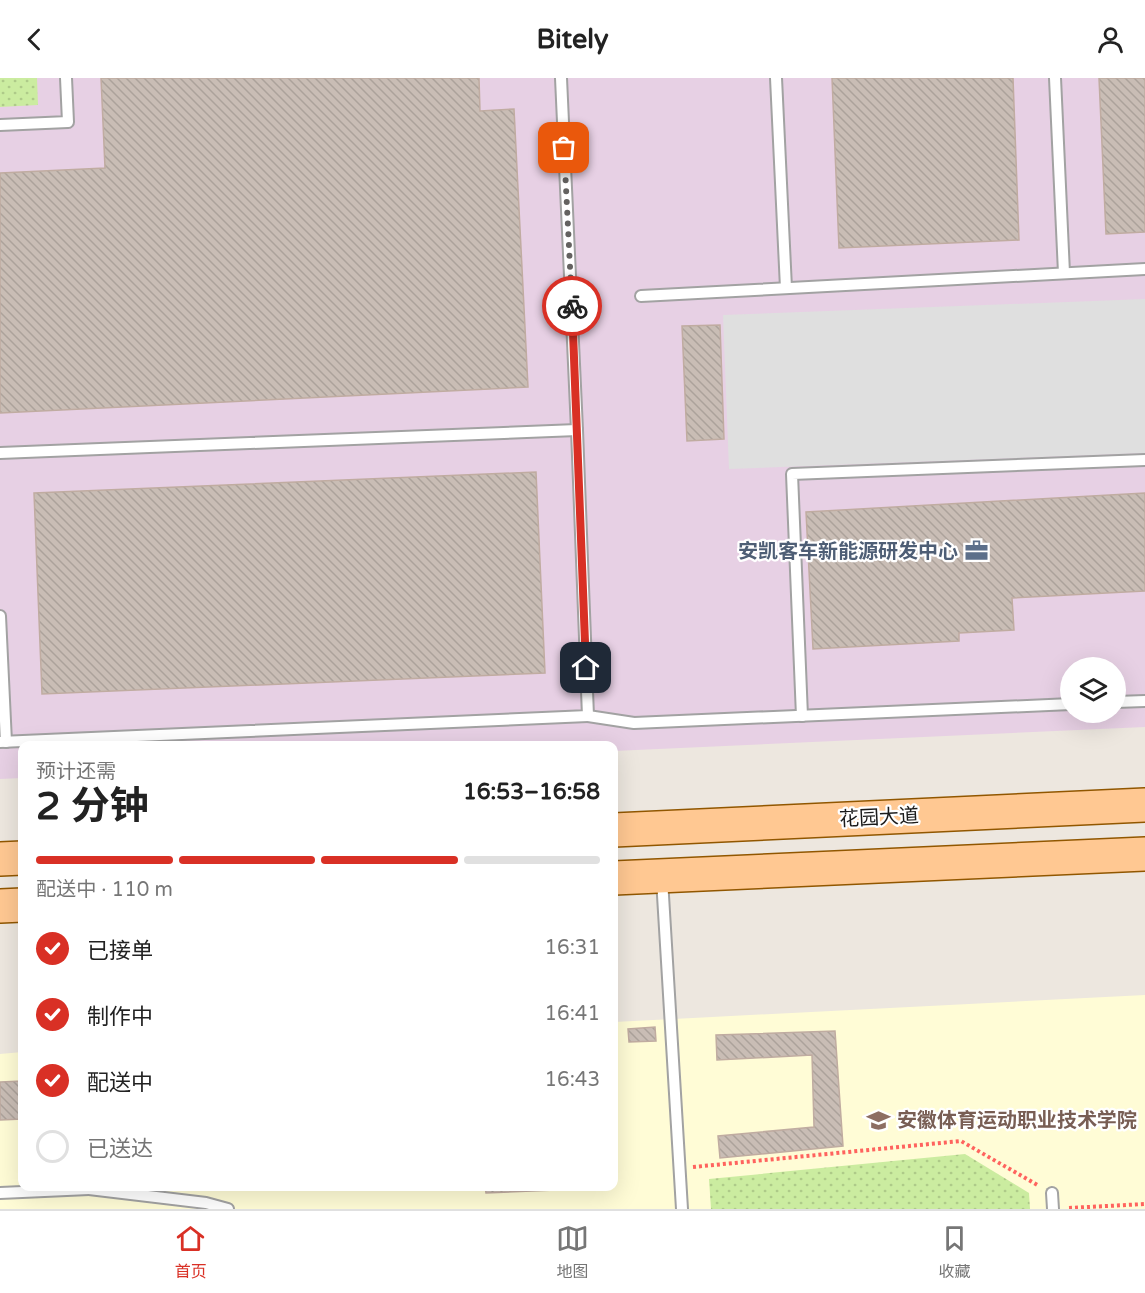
<!DOCTYPE html>
<html lang="zh">
<meta charset="utf-8">
<style>
:root{--surface:#fff;--page:#f6f6f6;--text:#222;--muted:#767676;--line:#e0e0e0;--accent:#d93025}
body{margin:0;font-family:"Varela Round","Noto Sans SC",sans-serif;background:var(--page);color:var(--text);height:100vh;display:flex;flex-direction:column;font-size:22px;white-space:nowrap}
*{box-sizing:border-box;margin:0}
p{font-size:20px;color:var(--muted)}
.icon{flex:none;width:33px;height:33px;fill:none;stroke:currentColor;stroke-width:2;stroke-linecap:round;stroke-linejoin:round}
.map{position:relative;flex:1;overflow:hidden}
.details{position:absolute;left:18px;top:663px;width:600px;height:450px;display:flex;flex-direction:column;background:var(--surface);border-radius:12px;box-shadow:0 6px 24px #0002}
.details>*{flex:none}
.fabs{position:absolute;left:1060px;top:579px;display:grid;gap:12px}
.fabs a{display:grid;place-items:center;width:66px;height:66px;border-radius:50%;background:var(--surface);box-shadow:0 6px 24px #0002;font-size:30px}
.pin{position:absolute;display:grid;place-items:center;width:51px;height:51px;color:#fff;margin:-26px;border-radius:12px;box-shadow:0 3px 9px #0006}
.courier{position:absolute;display:grid;place-items:center;width:60px;height:60px;margin:-30px;border:4px solid #d93025;border-radius:50%;background:#fff;color:#222;box-shadow:0 2px 8px #0007}
.head em{font-style:normal;font-weight:700}
.head div{display:flex;flex-direction:column-reverse}
.head{display:flex;align-items:center;justify-content:space-between;height:102px;padding:0 18px}
h1{font-size:39px;font-weight:700;line-height:45px}
.bar{display:grid;grid-template-columns:repeat(4,1fr);gap:9px 6px;align-content:center;height:72px;padding:0 18px}
.bar i{height:8px;border-radius:4px;background:var(--line)}
.bar .active{background:var(--accent)}
.bar p{grid-column:span 4}
ol{padding:0 18px;list-style:none}
li{display:flex;align-items:center;gap:18px;height:66px}
li p{margin-inline-start:auto}
li .icon{padding:6px;border-radius:50%;background:var(--accent);color:#fff;stroke-width:4}
li:last-child{color:var(--muted)}
li i{width:33px;height:33px;border:3px solid var(--line);border-radius:50%}
header{display:flex;justify-content:space-between;align-items:center;height:78px;padding:0 18px;background:var(--surface);font-size:27px;font-weight:700}
.menu{display:flex;justify-content:space-around;align-items:center;height:84px;border-top:2px solid var(--line);background:var(--surface);font-size:16px;color:var(--muted)}
.menu a{display:grid;justify-items:center;gap:3px}
.menu .active{color:var(--accent)}
.map>svg:first-child{display:block}
.industrial{fill:#e7d0e4;fill-rule:evenodd}
.education{fill:#fffcd6}
.grass{fill:url(#grass-dots)}
.parking{fill:#dfdfdf}
.building{fill:url(#building-back-hatch);stroke:#c0aca1;stroke-width:1.5}
.lines{fill:none;stroke-linecap:round;stroke-linejoin:round}
.service-casing{stroke:#a2a2a2;stroke-width:14}
.primary-casing{stroke:#915700;stroke-width:36}
.path{stroke:#ff635e;stroke-width:4;stroke-dasharray:3 3;stroke-linecap:butt}
.service{stroke:#fff;stroke-width:10}
.primary{stroke:#ffc892;stroke-width:33}
.done{stroke:#646260;stroke-width:6;stroke-dasharray:0 10.8}
.route{stroke:#d93025;stroke-width:8}
.labels{text-anchor:middle;stroke-width:4.5;stroke-linejoin:round;paint-order:stroke}
.service-label{font-size:20px;font-weight:bold;fill:#4e5e75;stroke:#fff;text-anchor:end}
.street-label{font-size:20px;fill:#1b1b1b;stroke:#fff}
.education-label{font-size:20px;font-weight:bold;fill:#785e54;stroke:#fff;text-anchor:start}
</style>
<header><svg class="icon" aria-label="back" viewBox="0 0 24 24"><path d="M15 5l-7 7 7 7"/></svg>Bitely<svg class="icon" aria-label="person" viewBox="0 0 24 24"><circle cx="12" cy="8" r="4"/><path d="M4 21q1-7 8-7t8 7"/></svg></header>
<div class="map">
<svg width="1145" height="1131" viewBox="0 0 1145 1131">
<defs>
<pattern id="grass-dots" width="8" height="8" patternUnits="userSpaceOnUse" patternTransform="scale(1.5)"><rect width="8" height="8" fill="#cbeca0"/><path d="M2 2h.1M6 6h.1" fill="none" stroke="#aeca89" stroke-width="1.8" stroke-linecap="round"/></pattern>
<pattern id="building-back-hatch" width="6" height="6" patternUnits="userSpaceOnUse" patternTransform="scale(1.5)"><rect width="6" height="6" fill="#c9bdb5"/><path d="M-1 5l2 2M0 0l6 6M5-1l2 2" fill="none" stroke="#aca29b"/></pattern>
</defs>
<rect width="100%" height="100%" fill="#ede7df"/>
<path class="industrial" d="M0 0H1145V649L614 673V668H22V700L0 701ZM1071 590H1116V634H1071Z"/>
<polygon class="education" points="1145,917 1145,1131 0,1131 0,976 22,974 22,1108 614,1108 614,944"/>
<g class="grass">
<polygon points="0,0 37,0 38,27 0,29"/>
<polygon points="965,1076 1029,1115 1030,1131 711,1131 709,1101"/>
</g>
<polygon class="parking" points="1145,221 1145,375 729,391 723,237"/>
<g class="building">
<polygon points="101,0 479,0 480,33 514,31 528,309 0,335 0,95 105,90"/>
<polygon points="832,0 1013,0 1019,162 839,170"/>
<polygon points="1099,0 1145,0 1145,154 1106,156"/>
<polygon points="720,247 724,361 687,363 682,248"/>
<polygon points="536,394 545,595 42,616 34,415"/>
<polygon points="1145,415 1145,513 1012,520 1014,552 959,555 959,563 813,571 806,434"/>
<polygon points="655,949 656,963 629,964 628,951"/>
<polygon points="835,953 843,1068 720,1080 718,1058 814,1049 812,977 717,982 716,957"/>
<polygon points="22,1003 22,1041 0,1042 0,1004"/>
<polygon points="485,1108 602,1108 602,1110 486,1115"/>
</g>
<g class="lines">
<defs>
<g id="service">
<polyline points="776,0 786,210"/>
<polyline points="1055,0 1064,195"/>
<polyline points="0,47 68,44 66,0"/>
<polyline points="641,218 1145,191"/>
<polyline points="0,375 577,352"/>
<polyline points="0,538 6,664"/>
<polyline points="1116,624 1145,623"/>
<polyline points="588,638 634,645 1071,626"/>
<polyline points="802,638 792,396 1145,382"/>
<polyline points="0,664 588,638 577,352 561,0"/>
<polyline points="662,801 682,1131"/>
<polyline points="89,1108 89,1111 206,1125 228,1131"/>
<polyline points="0,1115 89,1111"/>
<polyline points="1052,1115 1053,1131"/>
</g>
<g id="primary">
<polyline points="614,752 1145,727"/>
<polyline points="0,781 22,780"/>
<polyline points="614,800 1145,776"/>
<polyline points="0,828 22,827"/>
</g>
</defs>
<use href="#service" class="service-casing"/>
<use href="#primary" class="primary-casing"/>
<g class="path">
<polyline points="693,1089 961,1063 1039,1108"/>
<polyline points="1069,1130 1145,1126"/>
</g>
<use href="#service" class="service"/>
<use href="#primary" class="primary"/>
</g>
<g class="lines">
<polyline class="done" points="564,70 572,228"/>
<polyline class="route" points="572,228 586,590"/>
</g>
<defs>
<symbol id="office-bare" viewBox="-9 -9 18 18"><path d="M-6-3h4V-5.5h4V-3h4V5H-6ZM-1-4.5V-3h2v-1.5ZM-6 0V1H6V0Z" fill="#5c6f8a" stroke="#fff" stroke-width="2.5" paint-order="stroke"/></symbol>
<symbol id="university-bare" viewBox="-9 -9 18 18"><path d="M0-5L7-2L0 1L-7-2ZM-4 1L0 2.5L4 1V4Q0 6-4 4Z" fill="#8d6e63" stroke="#fff" stroke-width="2.5" paint-order="stroke"/></symbol>
</defs>
<g fill-rule="evenodd">
<use href="#office-bare" x="960" y="456" width="33" height="33"/>
<use href="#university-bare" x="862" y="1026" width="33" height="33"/>
</g>
<g class="labels">
<g class="service-label">
<text x="958" y="480">安凯客车新能源研发中心</text>
</g>
<g class="street-label">
<text transform="translate(879 739) rotate(-3)" y="7">花园大道</text>
</g>
<g class="education-label">
<text x="897" y="1049">安徽体育运动职业技术学院</text>
</g>
</g>
</svg>
<div class="fabs">
<a><svg class="icon" aria-label="layers" viewBox="0 0 24 24"><path d="M12 4l9 5-9 5-9-5zM3 14l9 5 9-5"/></svg></a>
</div>
<div class="pin" style="left:564px;top:70px;background:#ea580c"><svg class="icon" aria-label="bag" viewBox="0 0 24 24"><path d="M5 8h14l-1 12H6zM9 8a3 3 0 0 1 6 0"/></svg></div>
<div class="pin" style="left:586px;top:590px;background:#1f2937"><svg class="icon" aria-label="home" viewBox="0 0 24 24"><path d="M3 11l9-7 9 7M6 9v11h12V9"/></svg></div>
<div class="courier" style="left:572px;top:228px"><svg class="icon" aria-label="bike" viewBox="0 0 24 24"><circle cx="6" cy="16" r="4"/><circle cx="18" cy="16" r="4"/><path d="M6 16l4-8h5l3 8M10 8l3 8H6M13 5h3"/></svg></div>
<section class="details">
<div class="head"><div><h1>2 分钟</h1><p>预计还需</p></div><em>16:53–16:58</em></div>
<div class="bar"><i class="active"></i><i class="active"></i><i class="active"></i><i></i><p>配送中 · 110 m</p></div>
<ol>
<li><svg class="icon" aria-label="check" viewBox="0 0 24 24"><path d="M5 12l5 5 9-10"/></svg>已接单<p>16:31</p></li>
<li><svg class="icon" aria-label="check" viewBox="0 0 24 24"><path d="M5 12l5 5 9-10"/></svg>制作中<p>16:41</p></li>
<li><svg class="icon" aria-label="check" viewBox="0 0 24 24"><path d="M5 12l5 5 9-10"/></svg>配送中<p>16:43</p></li>
<li><i></i>已送达</li>
</ol>
</section>
</div>
<nav class="menu">
<a class="active"><svg class="icon" aria-label="home" viewBox="0 0 24 24"><path d="M3 11l9-7 9 7M6 9v11h12V9"/></svg>首页</a>
<a><svg class="icon" aria-label="map" viewBox="0 0 24 24"><path d="M3 6l6-2 6 2 6-2v14l-6 2-6-2-6 2zM9 4v14M15 6v14"/></svg>地图</a>
<a><svg class="icon" aria-label="saved" viewBox="0 0 24 24"><path d="M7 4h10v16l-5-4-5 4z"/></svg>收藏</a>
</nav>
